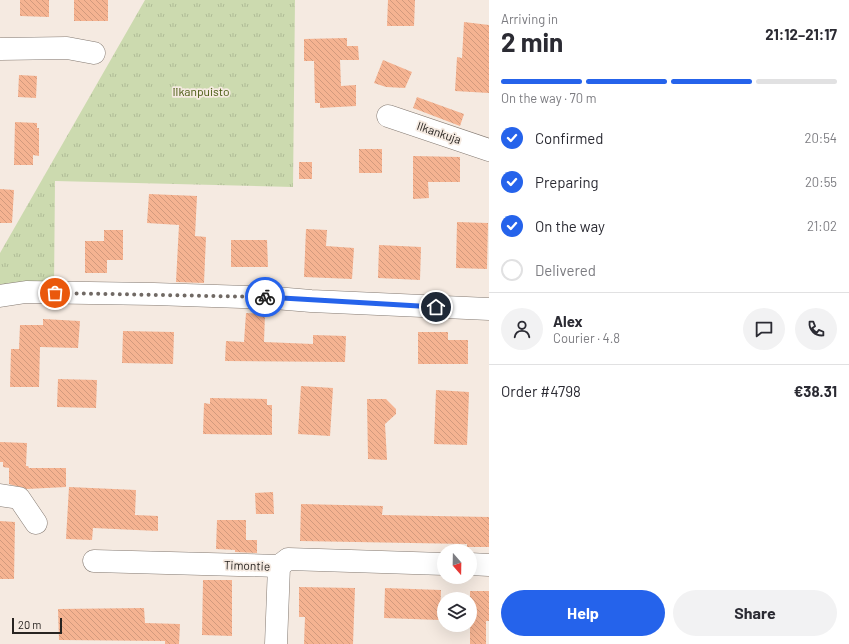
<!DOCTYPE html>
<meta charset="utf-8">
<style>
:root{--surface:#fff;--page:#f2f2f3;--text:#2b2b33;--muted:#7c7c81;--line:#e1e1e2;--accent:#2563eb}
body{margin:0;font-family:Barlow,sans-serif;background:var(--page);color:var(--text);height:100vh;display:flex;flex-direction:column;font-size:15px;white-space:nowrap}
*{box-sizing:border-box;margin:0}
p{font-size:13px;color:var(--muted)}
.icon{flex:none;width:22px;height:22px;fill:none;stroke:currentColor;stroke-width:2;stroke-linecap:round;stroke-linejoin:round}
.map{position:relative;flex:1;overflow:hidden}
.sheet{display:flex;flex-direction:column;background:var(--surface);width:360px}
.sheet>*{flex:none}
.needle{width:26px;rotate:160deg}
.fabs{position:absolute;left:437px;top:544px;display:grid;gap:8px}
.fabs a{display:grid;place-items:center;width:40px;height:40px;border-radius:50%;background:var(--surface);box-shadow:0 4px 16px #0002;font-size:20px}
.scale{position:absolute;left:12px;bottom:10px;width:50px;box-sizing:border-box;padding-left:4px;border:2px solid #282421;border-top:0;font-size:11px;line-height:14px;white-space:nowrap;color:#282421;-webkit-text-stroke:3px #f5eae1;paint-order:stroke}
.pin{position:absolute;display:grid;place-items:center;width:34px;height:34px;color:#fff;margin:-17px;border:2px solid #fff;border-radius:50%;box-shadow:0 1px 4px #0007}
.courier{position:absolute;display:grid;place-items:center;width:40px;height:40px;margin:-20px;border:3px solid #2563eb;border-radius:50%;background:#fff;color:#222;box-shadow:0 1px 5px #0007}
.overview em{font-style:normal;font-weight:700}
.overview div{display:flex;flex-direction:column-reverse}
.overview{display:flex;align-items:center;justify-content:space-between;height:68px;padding:0 12px}
h1{font-size:26px;font-weight:700;line-height:30px}
.bar{display:grid;grid-template-columns:repeat(4,1fr);gap:6px 4px;align-content:center;height:48px;padding:0 12px}
.bar i{height:5px;border-radius:3px;background:var(--line)}
.bar .on{background:var(--accent)}
.bar p{grid-column:span 4}
.line{display:flex;align-items:center;gap:10px;padding:0 12px;border-top:1px solid var(--line)}
.line div{flex:1}
.round{display:grid;place-items:center;flex:none;width:42px;height:42px;border-radius:21px;background:var(--page)}
ol{padding:0 12px;list-style:none}
li{display:flex;align-items:center;gap:12px;height:44px}
li p{margin-inline-start:auto}
li .icon{padding:4px;border-radius:50%;background:var(--accent);color:#fff;stroke-width:4}
li:last-child{color:var(--muted)}
li i{width:22px;height:22px;border:2px solid var(--line);border-radius:50%}
.primary-button{display:flex;gap:8px;margin-top:auto;padding:8px 12px}
.primary-button a{flex:1;height:46px;border-radius:24px;background:var(--accent);color:#fff;font-size:16px;font-weight:700;line-height:46px;text-align:center}
.primary-button a+a{background:var(--page);color:var(--text)}
main{display:flex;flex:1;min-height:0}
.map>svg:first-child{display:block}
.park{fill:url(#park-tufts)}
.building{fill:url(#building-back-hatch)}
.lines{fill:none;stroke-linecap:round;stroke-linejoin:round}
.minor-casing{stroke:#847a72;stroke-width:23}
.minor{stroke:#fff;stroke-width:22}
.done{stroke:#706964;stroke-width:4;stroke-dasharray:0 7.2}
.route{stroke:#2563eb;stroke-width:5}
.labels{text-anchor:middle;stroke-width:3.5;stroke-linejoin:round;paint-order:stroke}
.park-label{font-size:12px;fill:#46570e;stroke:#f5eae1}
.street-label{font-size:12px;fill:#282421;stroke:#f5eae1}
</style>
<main>
<div class="map">
<svg width="489" height="644" viewBox="0 0 489 644">
<defs>
<pattern id="park-tufts" width="24" height="20" patternUnits="userSpaceOnUse"><rect width="24" height="20" fill="#ccdaaf"/><path d="M3 7l-1-3M5 7V3M7 7l1-3M15 17l-1-3M17 17v-4M19 17l1-3" fill="none" stroke="#afbb96"/></pattern>
<pattern id="building-back-hatch" width="6" height="6" patternUnits="userSpaceOnUse"><rect width="6" height="6" fill="#f5b391"/><path d="M-1 5l2 2M0 0l6 6M5-1l2 2" fill="none" stroke="#d29a7d"/></pattern>
</defs>
<rect width="100%" height="100%" fill="#f5eae1"/>
<polygon class="park" points="145,0 295,0 293,187 55,181 54,288 0,291 0,253"/>
<g class="building">
<polygon points="20,0 49,0 49,17 20,16"/>
<rect x="74" y="0" width="34" height="21"/>
<polygon points="388,0 415,0 414,26 387,26"/>
<polygon points="464,22 489,25 489,93 455,91 457,57 462,58"/>
<polygon points="347,38 347,46 358,46 359,60 340,60 341,86 356,85 356,106 320,108 320,103 315,103 314,61 304,61 304,39"/>
<polygon points="383,60 412,72 405,88 386,87 374,83"/>
<polygon points="19,75 37,76 36,98 18,97"/>
<polygon points="417,97 464,114 460,126 413,108"/>
<polygon points="15,122 37,123 37,128 39,128 39,156 33,155 33,165 14,165"/>
<rect x="359" y="149" width="23" height="24"/>
<polygon points="413,156 460,157 460,182 428,182 429,198 413,199"/>
<rect x="299" y="162" width="13" height="17"/>
<polygon points="0,189 14,190 12,223 0,223"/>
<polygon points="149,194 197,196 195,236 206,237 204,283 176,282 179,225 147,223"/>
<polygon points="457,222 488,223 487,269 456,268"/>
<polygon points="306,229 327,230 326,246 354,248 352,279 304,277"/>
<polygon points="104,230 123,230 123,260 107,260 107,273 85,273 85,241 104,241"/>
<polygon points="231,240 267,240 268,267 231,267"/>
<polygon points="379,245 421,247 420,280 378,278"/>
<polygon points="246,313 265,314 264,342 313,344 313,335 346,336 345,362 225,361 226,341 244,342"/>
<polygon points="43,319 80,321 78,348 40,347 39,387 10,387 11,349 19,349 20,325 43,325"/>
<polygon points="123,331 174,332 173,364 122,363"/>
<polygon points="418,332 448,332 448,340 468,340 468,364 418,364"/>
<polygon points="58,379 97,380 96,408 57,407"/>
<polygon points="301,386 333,388 330,436 298,434"/>
<polygon points="436,390 469,392 467,445 434,444"/>
<polygon points="210,398 267,399 267,405 272,405 272,435 203,434 204,403 210,404"/>
<polygon points="367,399 386,399 396,409 396,414 385,424 387,460 368,459"/>
<polygon points="0,442 27,443 26,466 28,466 29,468 66,468 66,487 27,489 9,484 9,468 3,467 3,462 0,462"/>
<polygon points="69,487 136,490 135,515 158,516 158,531 93,528 92,540 66,539"/>
<polygon points="273,492 274,514 256,514 255,493"/>
<polygon points="301,504 383,506 382,515 489,517 489,547 467,547 467,544 300,541"/>
<polygon points="217,520 246,520 246,540 257,540 257,553 235,552 235,550 216,549"/>
<polygon points="0,521 15,522 14,579 0,579"/>
<polygon points="203,580 232,580 232,636 202,635"/>
<polygon points="299,587 355,588 353,644 304,644 305,617 299,617"/>
<polygon points="385,588 441,590 440,620 384,618"/>
<polygon points="470,591 489,591 489,621 486,621 486,644 470,644"/>
<polygon points="144,608 145,623 180,624 179,644 165,644 165,641 59,640 58,609"/>
</g>
<g class="lines">
<defs>
<g id="minor">
<polyline points="0,49 67,48 94,53"/>
<polyline points="388,116 489,150"/>
<polyline points="0,296 26,292 154,294 275,298 311,301 489,309"/>
<polyline points="0,495 19,498 36,523"/>
<polyline points="94,561 279,566 288,559 444,564"/>
<polyline points="470,564 489,565"/>
<polyline points="276,644 279,566"/>
</g>
</defs>
<use href="#minor" class="minor-casing"/>
<use href="#minor" class="minor"/>
</g>
<g class="lines">
<polyline class="done" points="55,293 265,297"/>
<polyline class="route" points="265,297 436,307"/>
</g>
<g class="labels">
<g class="park-label">
<text x="201" y="96">Ilkanpuisto</text>
</g>
<g class="street-label">
<text transform="translate(439 133) rotate(19)" y="4">Ilkankuja</text>
<text transform="translate(247 566) rotate(2)" y="4">Timontie</text>
</g>
</g>
</svg>
<div class="fabs">
<a><svg class="needle" viewBox="-14 -14 28 28"><path d="M0-13l5 13h-10z" fill="#e53935"/><path d="M0 13l5-13h-10z" fill="#7c7c81"/></svg></a>
<a><svg class="icon" aria-label="layers" viewBox="0 0 24 24"><path d="M12 4l9 5-9 5-9-5zM3 14l9 5 9-5"/></svg></a>
</div>
<div class="scale">20 m</div>
<div class="pin" style="left:55px;top:293px;background:#ea580c"><svg class="icon" aria-label="bag" viewBox="0 0 24 24"><path d="M5 8h14l-1 12H6zM9 8a3 3 0 0 1 6 0"/></svg></div>
<div class="pin" style="left:436px;top:307px;background:#1f2937"><svg class="icon" aria-label="home" viewBox="0 0 24 24"><path d="M3 11l9-7 9 7M6 9v11h12V9"/></svg></div>
<div class="courier" style="left:265px;top:297px"><svg class="icon" aria-label="bike" viewBox="0 0 24 24"><circle cx="6" cy="16" r="4"/><circle cx="18" cy="16" r="4"/><path d="M6 16l4-8h5l3 8M10 8l3 8H6M13 5h3"/></svg></div>
</div>
<section class="sheet">
<div class="overview"><div><h1>2 min</h1><p>Arriving in</p></div><em>21:12–21:17</em></div>
<div class="bar"><i class="on"></i><i class="on"></i><i class="on"></i><i></i><p>On the way · 70 m</p></div>
<ol>
<li><svg class="icon" aria-label="check" viewBox="0 0 24 24"><path d="M5 12l5 5 9-10"/></svg>Confirmed<p>20:54</p></li>
<li><svg class="icon" aria-label="check" viewBox="0 0 24 24"><path d="M5 12l5 5 9-10"/></svg>Preparing<p>20:55</p></li>
<li><svg class="icon" aria-label="check" viewBox="0 0 24 24"><path d="M5 12l5 5 9-10"/></svg>On the way<p>21:02</p></li>
<li><i></i>Delivered</li>
</ol>
<div class="line" style="height:72px"><a class="round"><svg class="icon" aria-label="person" viewBox="0 0 24 24"><circle cx="12" cy="8" r="4"/><path d="M4 21q1-7 8-7t8 7"/></svg></a><div><b>Alex</b><p>Courier · 4.8</p></div><a class="round"><svg class="icon" aria-label="chat" viewBox="0 0 24 24"><path d="M4 5h16v11H9l-5 4z"/></svg></a><a class="round"><svg class="icon" aria-label="phone" viewBox="0 0 24 24"><path d="M5 4h4l2 5-3 2q2 4 5 5l2-3 5 2v4C11 20 4 13 5 4z"/></svg></a></div>
<div class="line" style="height:52px"><div>Order #4798</div><b>€38.31</b></div>
<div class="primary-button"><a>Help</a><a>Share</a></div>
</section>
</main>
